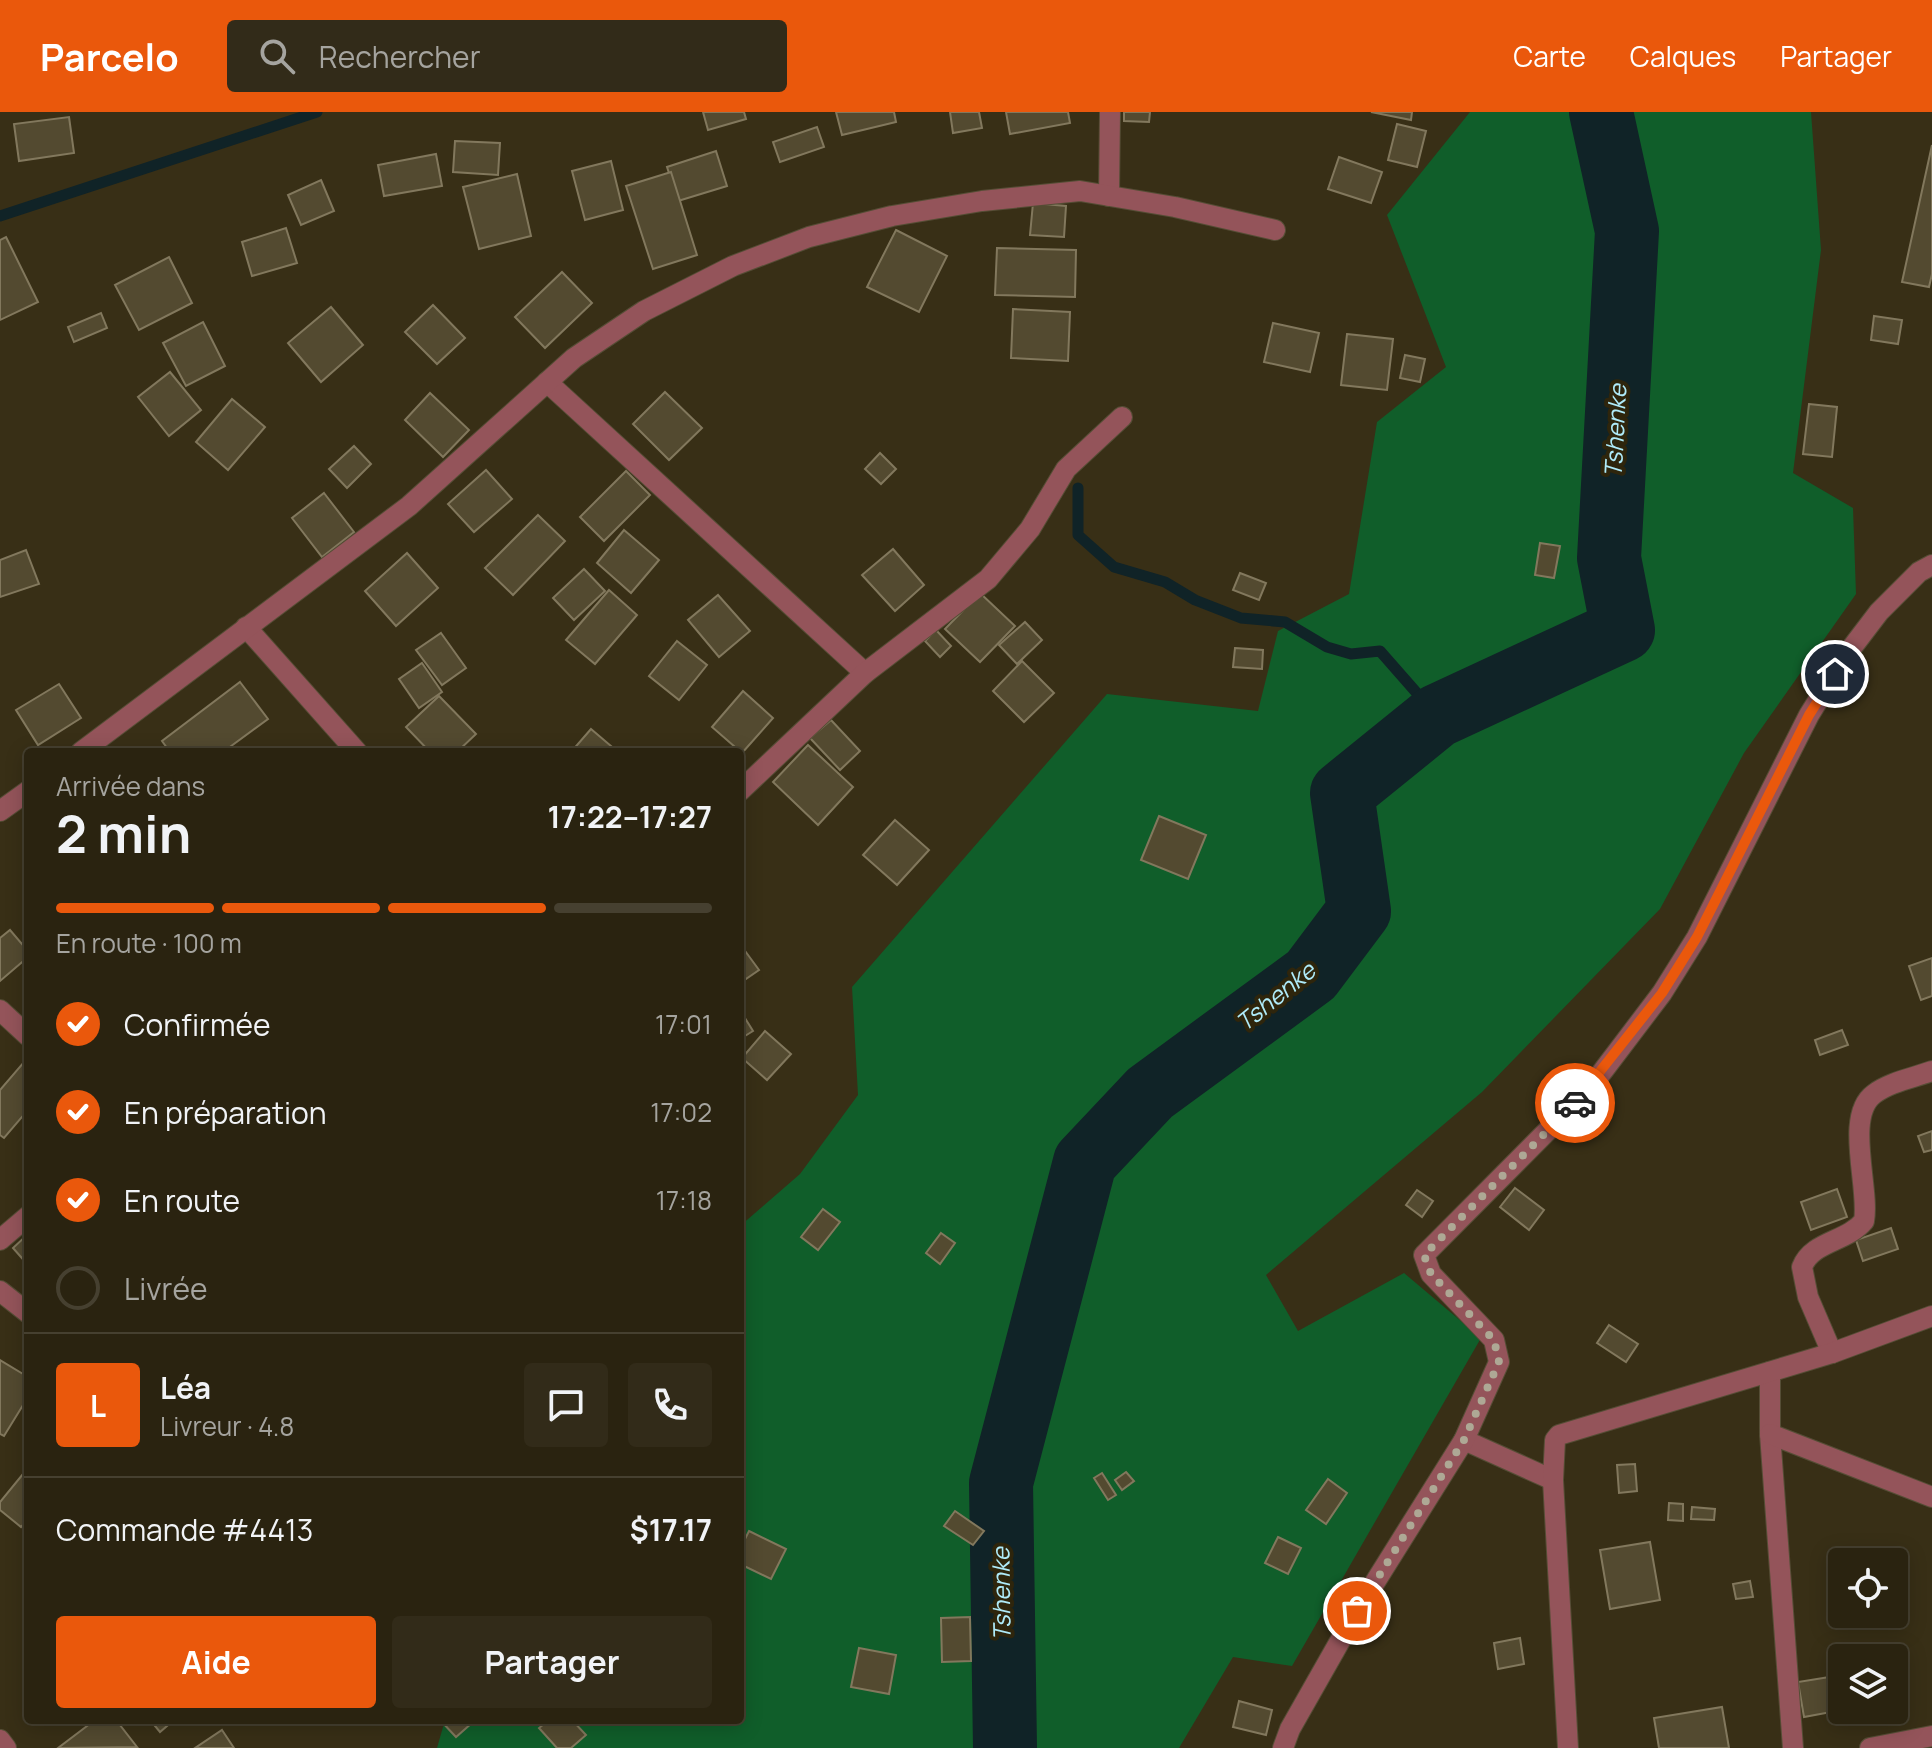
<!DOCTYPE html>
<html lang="fr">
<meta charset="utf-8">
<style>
:root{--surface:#2a2310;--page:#322b19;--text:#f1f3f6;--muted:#a5a49f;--line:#464030;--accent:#ea580c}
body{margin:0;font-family:Manrope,sans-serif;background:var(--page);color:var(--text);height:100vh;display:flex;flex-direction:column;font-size:30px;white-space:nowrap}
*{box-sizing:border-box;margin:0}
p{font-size:26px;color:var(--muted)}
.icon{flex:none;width:44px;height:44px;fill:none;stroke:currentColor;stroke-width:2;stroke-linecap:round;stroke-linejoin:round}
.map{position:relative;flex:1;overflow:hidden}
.drawer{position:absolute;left:24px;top:636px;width:720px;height:976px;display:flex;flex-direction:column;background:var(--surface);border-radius:8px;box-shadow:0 4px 20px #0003,0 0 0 2px var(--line)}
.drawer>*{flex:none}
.buttons{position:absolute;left:1828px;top:1436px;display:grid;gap:16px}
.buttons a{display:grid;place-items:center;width:80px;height:80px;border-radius:8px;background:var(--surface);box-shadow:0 4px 20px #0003,0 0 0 2px var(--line);font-size:40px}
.pin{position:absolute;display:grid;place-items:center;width:68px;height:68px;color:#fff;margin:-34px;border:4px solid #fff;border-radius:50%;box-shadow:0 2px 8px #0007}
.courier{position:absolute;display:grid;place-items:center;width:80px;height:80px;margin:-40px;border:6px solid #ea580c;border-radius:50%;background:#fff;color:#222;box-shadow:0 2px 10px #0007}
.summary em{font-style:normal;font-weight:700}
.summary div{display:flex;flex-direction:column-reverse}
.summary{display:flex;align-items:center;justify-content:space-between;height:136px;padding:0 32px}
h1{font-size:52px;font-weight:700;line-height:60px}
.bar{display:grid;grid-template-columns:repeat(4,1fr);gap:12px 8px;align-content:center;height:96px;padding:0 32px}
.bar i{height:10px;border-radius:6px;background:var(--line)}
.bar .active{background:var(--accent)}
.bar p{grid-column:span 4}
.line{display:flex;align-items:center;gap:20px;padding:0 32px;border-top:2px solid var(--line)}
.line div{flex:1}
.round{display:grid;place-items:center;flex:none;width:84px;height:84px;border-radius:8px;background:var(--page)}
ol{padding:0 32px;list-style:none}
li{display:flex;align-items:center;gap:24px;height:88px}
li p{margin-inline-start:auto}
li .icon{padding:8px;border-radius:50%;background:var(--accent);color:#fff;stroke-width:4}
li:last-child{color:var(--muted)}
li i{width:44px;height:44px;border:4px solid var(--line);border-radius:50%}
.button{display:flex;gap:16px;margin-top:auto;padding:16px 32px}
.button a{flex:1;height:92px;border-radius:8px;background:var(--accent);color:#fff;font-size:32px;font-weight:700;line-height:92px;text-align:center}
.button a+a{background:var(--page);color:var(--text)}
header{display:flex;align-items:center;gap:48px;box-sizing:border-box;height:112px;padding:0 40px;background:var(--accent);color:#fff}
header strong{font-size:38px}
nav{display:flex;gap:44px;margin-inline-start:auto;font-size:28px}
.search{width:560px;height:72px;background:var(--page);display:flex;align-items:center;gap:20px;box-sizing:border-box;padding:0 28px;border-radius:8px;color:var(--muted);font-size:30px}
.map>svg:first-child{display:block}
.green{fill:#105e2a}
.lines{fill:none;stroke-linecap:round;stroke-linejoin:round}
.stream{stroke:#102327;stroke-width:11}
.river{stroke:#102327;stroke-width:64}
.building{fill:#534a30;stroke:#82785d;stroke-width:2}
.minor-casing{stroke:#554d35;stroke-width:22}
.minor{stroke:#94545a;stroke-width:20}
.done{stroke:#aea895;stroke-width:8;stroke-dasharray:0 14.4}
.route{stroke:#ea580c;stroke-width:10}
.labels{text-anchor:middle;stroke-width:8;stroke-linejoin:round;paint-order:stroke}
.water-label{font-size:24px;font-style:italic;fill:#afebf9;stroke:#2e250c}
</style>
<header>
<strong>Parcelo</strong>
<div class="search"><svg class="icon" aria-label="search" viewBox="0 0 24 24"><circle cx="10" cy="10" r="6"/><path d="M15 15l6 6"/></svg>Rechercher</div>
<nav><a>Carte</a><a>Calques</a><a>Partager</a></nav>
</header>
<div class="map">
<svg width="1932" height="1636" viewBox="0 0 1932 1636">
<rect width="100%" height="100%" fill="#382f16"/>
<polygon class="green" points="1470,0 1811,0 1821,138 1793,361 1853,396 1856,482 1744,641 1660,797 1482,980 1266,1163 1298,1219 1404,1161 1481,1226 1292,1554 1233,1545 1179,1636 437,1636 445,1608 740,1608 740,1114 800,1062 858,983 852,875 1107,582 1258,599 1278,519 1349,482 1377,310 1446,255 1387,103"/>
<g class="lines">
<g class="stream">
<polyline points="0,104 317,0"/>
<polyline points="1078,376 1078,423 1114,455 1165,470 1195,488 1241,506 1285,510 1327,535 1351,542 1380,539 1437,604"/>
</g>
<polyline class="river" points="1005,1636 1001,1371 1085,1050 1150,981 1311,863 1359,799 1342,681 1437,604 1623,518 1609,446 1627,119 1601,0"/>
</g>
<g class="building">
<polygon points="703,0 744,0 746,7 708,18"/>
<polygon points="836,0 894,0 896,10 842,23"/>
<polygon points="950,0 979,0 982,16 953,21"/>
<polygon points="1006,0 1068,0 1070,11 1010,22"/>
<polygon points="1124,0 1150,0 1149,10 1124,9"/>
<polygon points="1371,0 1412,0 1411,8"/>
<polygon points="69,5 74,41 19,49 14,12"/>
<polygon points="1397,12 1426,19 1417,55 1388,48"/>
<polygon points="817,15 824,35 780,50 773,30"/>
<polygon points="455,29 500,31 498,63 453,60"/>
<polygon points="1932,33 1932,162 1929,175 1902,170"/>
<polygon points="716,39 727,74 678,89 667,55"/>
<polygon points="436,42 442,74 384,84 378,53"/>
<polygon points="1339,45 1382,60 1371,91 1328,77"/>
<polygon points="611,49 623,98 585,108 572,59"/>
<polygon points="671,60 697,143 653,157 626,74"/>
<polygon points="517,62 531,124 479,137 463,75"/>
<polygon points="321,68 334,99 301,113 288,83"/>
<polygon points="1033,91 1066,94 1064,125 1030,123"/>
<polygon points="286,116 297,151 252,164 242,130"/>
<polygon points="896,118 947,144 919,200 867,175"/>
<polygon points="6,125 38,190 0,208 0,128"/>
<polygon points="997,136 1076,138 1075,185 995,183"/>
<polygon points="169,145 192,191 139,218 115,173"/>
<polygon points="562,160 592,191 545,236 515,205"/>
<polygon points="433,193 465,226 437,252 405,220"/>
<polygon points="331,195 363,233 321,270 288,231"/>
<polygon points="1013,197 1070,200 1068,249 1011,246"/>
<polygon points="101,201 107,216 74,230 68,215"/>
<polygon points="1874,204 1902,208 1898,232 1871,228"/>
<polygon points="203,210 225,254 186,274 163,231"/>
<polygon points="1273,211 1319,221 1310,260 1264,250"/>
<polygon points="1347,222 1393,227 1387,278 1341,273"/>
<polygon points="1405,243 1425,247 1420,270 1400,266"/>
<polygon points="170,260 201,298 169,324 138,285"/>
<polygon points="665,280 702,316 669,348 633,312"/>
<polygon points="430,281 469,318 443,345 405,308"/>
<polygon points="232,287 265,315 228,358 196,330"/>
<polygon points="1809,292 1837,295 1832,345 1803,342"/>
<polygon points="354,334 371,352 347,376 329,357"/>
<polygon points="880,341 896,357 881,372 865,357"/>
<polygon points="486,358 512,387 474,420 448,392"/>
<polygon points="626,359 650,383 604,429 580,405"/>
<polygon points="324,381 354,420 322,445 292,406"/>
<polygon points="538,403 565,429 513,483 485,456"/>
<polygon points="624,418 659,448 631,481 597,451"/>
<polygon points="1540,431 1560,434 1554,466 1535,463"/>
<polygon points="893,437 924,473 895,499 862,463"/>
<polygon points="26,438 39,472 0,485 0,448"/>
<polygon points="407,441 438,476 396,514 365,479"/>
<polygon points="584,457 605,479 574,508 553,486"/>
<polygon points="1240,461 1266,471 1259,488 1233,478"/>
<polygon points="609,478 637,503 595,552 566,528"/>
<polygon points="980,481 1015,514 980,550 945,517"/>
<polygon points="718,483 750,519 719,545 688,508"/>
<polygon points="1025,510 1042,528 1017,552 999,533"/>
<polygon points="936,518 951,534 940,545 925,529"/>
<polygon points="441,521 466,556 442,573 416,538"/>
<polygon points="677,529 707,553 679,588 649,564"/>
<polygon points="1235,536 1263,538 1262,557 1233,555"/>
<polygon points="1022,549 1054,581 1024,610 993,579"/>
<polygon points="422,551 442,580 419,596 399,567"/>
<polygon points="240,570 268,607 223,640 170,640 162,629"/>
<polygon points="59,572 81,606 38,633 16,598"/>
<polygon points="743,579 773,606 742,641 712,615"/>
<polygon points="439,584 476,622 457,640 430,640 406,615"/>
<polygon points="831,608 860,639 840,658 810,626"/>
<polygon points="591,617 618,640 571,640"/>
<polygon points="808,633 853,675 818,713 773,670"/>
<polygon points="1159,704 1206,723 1188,767 1141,748"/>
<polygon points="895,708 929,738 897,773 863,743"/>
<polygon points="10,818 28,839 28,845 0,869 0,826"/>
<polygon points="740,832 759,858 740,871"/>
<polygon points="1932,846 1932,884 1921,888 1909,854"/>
<polygon points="740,898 753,919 740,927"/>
<polygon points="1842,918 1848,933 1820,943 1815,928"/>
<polygon points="765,919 791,942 767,968 742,946"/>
<polygon points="24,950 28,953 28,998 4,1026 0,1023 0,978"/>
<polygon points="1932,1019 1932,1038 1924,1040 1918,1024"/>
<polygon points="1515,1076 1544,1098 1529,1118 1500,1095"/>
<polygon points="1837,1077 1847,1105 1811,1118 1801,1090"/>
<polygon points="1417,1078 1433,1089 1422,1105 1406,1093"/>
<polygon points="823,1097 840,1110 818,1138 801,1125"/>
<polygon points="1891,1116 1898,1137 1863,1149 1856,1128"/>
<polygon points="941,1121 955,1131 940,1152 926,1141"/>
<polygon points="28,1122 28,1153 13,1136"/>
<polygon points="1609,1213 1638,1232 1626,1250 1597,1231"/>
<polygon points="0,1248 28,1265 28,1285 4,1324 0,1322"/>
<polygon points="1635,1352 1637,1379 1619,1381 1617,1353"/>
<polygon points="1126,1360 1134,1369 1122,1378 1115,1368"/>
<polygon points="1102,1361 1116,1383 1108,1388 1094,1366"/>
<polygon points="23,1362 28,1366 28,1407 21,1415 0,1398 0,1390"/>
<polygon points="1328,1367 1347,1381 1326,1412 1306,1398"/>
<polygon points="1669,1391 1683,1392 1683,1409 1668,1408"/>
<polygon points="1692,1395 1715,1397 1714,1408 1691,1407"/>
<polygon points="955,1399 984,1419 973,1433 944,1414"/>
<polygon points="749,1419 786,1437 771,1467 740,1452 740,1437"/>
<polygon points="1278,1425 1301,1436 1288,1462 1265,1451"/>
<polygon points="1650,1430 1660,1488 1610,1497 1600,1438"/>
<polygon points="1750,1469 1753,1485 1736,1487 1733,1472"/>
<polygon points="970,1505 971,1549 942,1550 941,1506"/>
<polygon points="1520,1526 1524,1552 1498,1557 1494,1531"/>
<polygon points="859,1536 896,1543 889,1582 851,1575"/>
<polygon points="1842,1563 1842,1598 1804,1605 1798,1570"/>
<polygon points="1239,1589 1272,1598 1266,1623 1233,1615"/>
<polygon points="1722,1595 1729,1636 1659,1636 1654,1606"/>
<polygon points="95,1608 116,1608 137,1635 58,1636"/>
<polygon points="150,1608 174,1608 160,1620"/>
<polygon points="440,1608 469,1608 472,1611 456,1625"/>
<polygon points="549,1608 572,1608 586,1623 571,1636 557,1636 539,1616"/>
<polygon points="222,1618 234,1636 195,1636"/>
</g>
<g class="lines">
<defs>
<g id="minor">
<polyline points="1109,84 1110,0"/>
<polyline points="547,270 865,561"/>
<polyline points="246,515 357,640"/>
<polyline points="81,640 409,394 574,246 644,199 733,154 809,125 892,104 982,89 1080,79 1175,95 1275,118"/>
<polyline points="740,679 865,561 988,467 1030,417 1066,357 1122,305"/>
<polyline points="0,699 28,679"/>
<polyline points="0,898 28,924"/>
<polyline points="0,1128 28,1104"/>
<polyline points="0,1179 28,1201"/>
<path d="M1832 1241 1808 1185 1802 1155C1812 1129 1847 1130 1864 1109 1870 1076 1844 1004 1874 982 1890 970 1913 966 1932 959"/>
<polyline points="1770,1260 1770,1322 1793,1636"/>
<polyline points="1770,1322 1932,1385"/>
<polyline points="1464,1328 1553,1368"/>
<polyline points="0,1628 6,1636"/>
<polyline points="1283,1636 1290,1617 1357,1499 1464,1328 1499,1250 1494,1228 1431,1162 1424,1143 1590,976 1662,881 1697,825 1809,603 1847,542 1879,500 1919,460 1932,453"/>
<polyline points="1568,1636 1553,1368 1555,1328 1559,1323 1832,1241 1932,1204"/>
<polyline points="1870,1636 1932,1624"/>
</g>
</defs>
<use href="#minor" class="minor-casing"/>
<use href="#minor" class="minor"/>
</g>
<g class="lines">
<polyline class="done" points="1357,1499 1464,1328 1499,1250 1494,1228 1431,1162 1424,1143 1575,991"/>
<polyline class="route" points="1575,991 1662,881 1697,825 1809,603 1835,562"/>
</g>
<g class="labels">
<g class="water-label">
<text transform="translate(1616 319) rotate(-87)" y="8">Tshenke</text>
<text transform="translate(1276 885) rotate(-39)" y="8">Tshenke</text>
<text transform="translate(1002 1482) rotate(-91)" y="8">Tshenke</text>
</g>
</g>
</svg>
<div class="buttons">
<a><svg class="icon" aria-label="locate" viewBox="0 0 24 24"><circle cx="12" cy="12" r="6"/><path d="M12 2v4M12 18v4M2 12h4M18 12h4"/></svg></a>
<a><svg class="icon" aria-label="layers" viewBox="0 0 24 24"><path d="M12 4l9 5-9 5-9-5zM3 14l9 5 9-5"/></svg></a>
</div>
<div class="pin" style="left:1357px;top:1499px;background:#ea580c"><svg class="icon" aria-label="bag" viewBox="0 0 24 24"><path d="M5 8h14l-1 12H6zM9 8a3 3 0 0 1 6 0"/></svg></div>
<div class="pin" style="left:1835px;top:562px;background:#1f2937"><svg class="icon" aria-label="home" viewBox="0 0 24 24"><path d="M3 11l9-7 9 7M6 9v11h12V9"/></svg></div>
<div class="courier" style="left:1575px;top:991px"><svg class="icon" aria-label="car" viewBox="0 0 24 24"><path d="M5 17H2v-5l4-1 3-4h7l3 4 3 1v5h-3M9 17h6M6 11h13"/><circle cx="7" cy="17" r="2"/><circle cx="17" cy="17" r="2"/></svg></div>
<section class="drawer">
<div class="summary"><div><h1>2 min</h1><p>Arrivée dans</p></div><em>17:22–17:27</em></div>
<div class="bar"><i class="active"></i><i class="active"></i><i class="active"></i><i></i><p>En route · 100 m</p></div>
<ol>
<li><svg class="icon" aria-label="check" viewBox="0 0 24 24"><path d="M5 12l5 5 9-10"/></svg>Confirmée<p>17:01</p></li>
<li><svg class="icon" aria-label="check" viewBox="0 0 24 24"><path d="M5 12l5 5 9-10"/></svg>En préparation<p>17:02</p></li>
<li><svg class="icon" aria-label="check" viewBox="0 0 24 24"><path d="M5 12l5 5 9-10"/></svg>En route<p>17:18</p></li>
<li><i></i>Livrée</li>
</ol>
<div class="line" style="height:144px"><b class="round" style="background:var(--accent);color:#fff">L</b><div><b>Léa</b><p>Livreur · 4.8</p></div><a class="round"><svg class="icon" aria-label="chat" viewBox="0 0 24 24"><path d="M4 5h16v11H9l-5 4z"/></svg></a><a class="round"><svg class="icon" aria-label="phone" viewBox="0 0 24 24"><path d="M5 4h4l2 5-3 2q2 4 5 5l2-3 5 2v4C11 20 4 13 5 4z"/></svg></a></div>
<div class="line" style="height:104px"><div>Commande #4413</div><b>$17.17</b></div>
<div class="button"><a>Aide</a><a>Partager</a></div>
</section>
</div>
